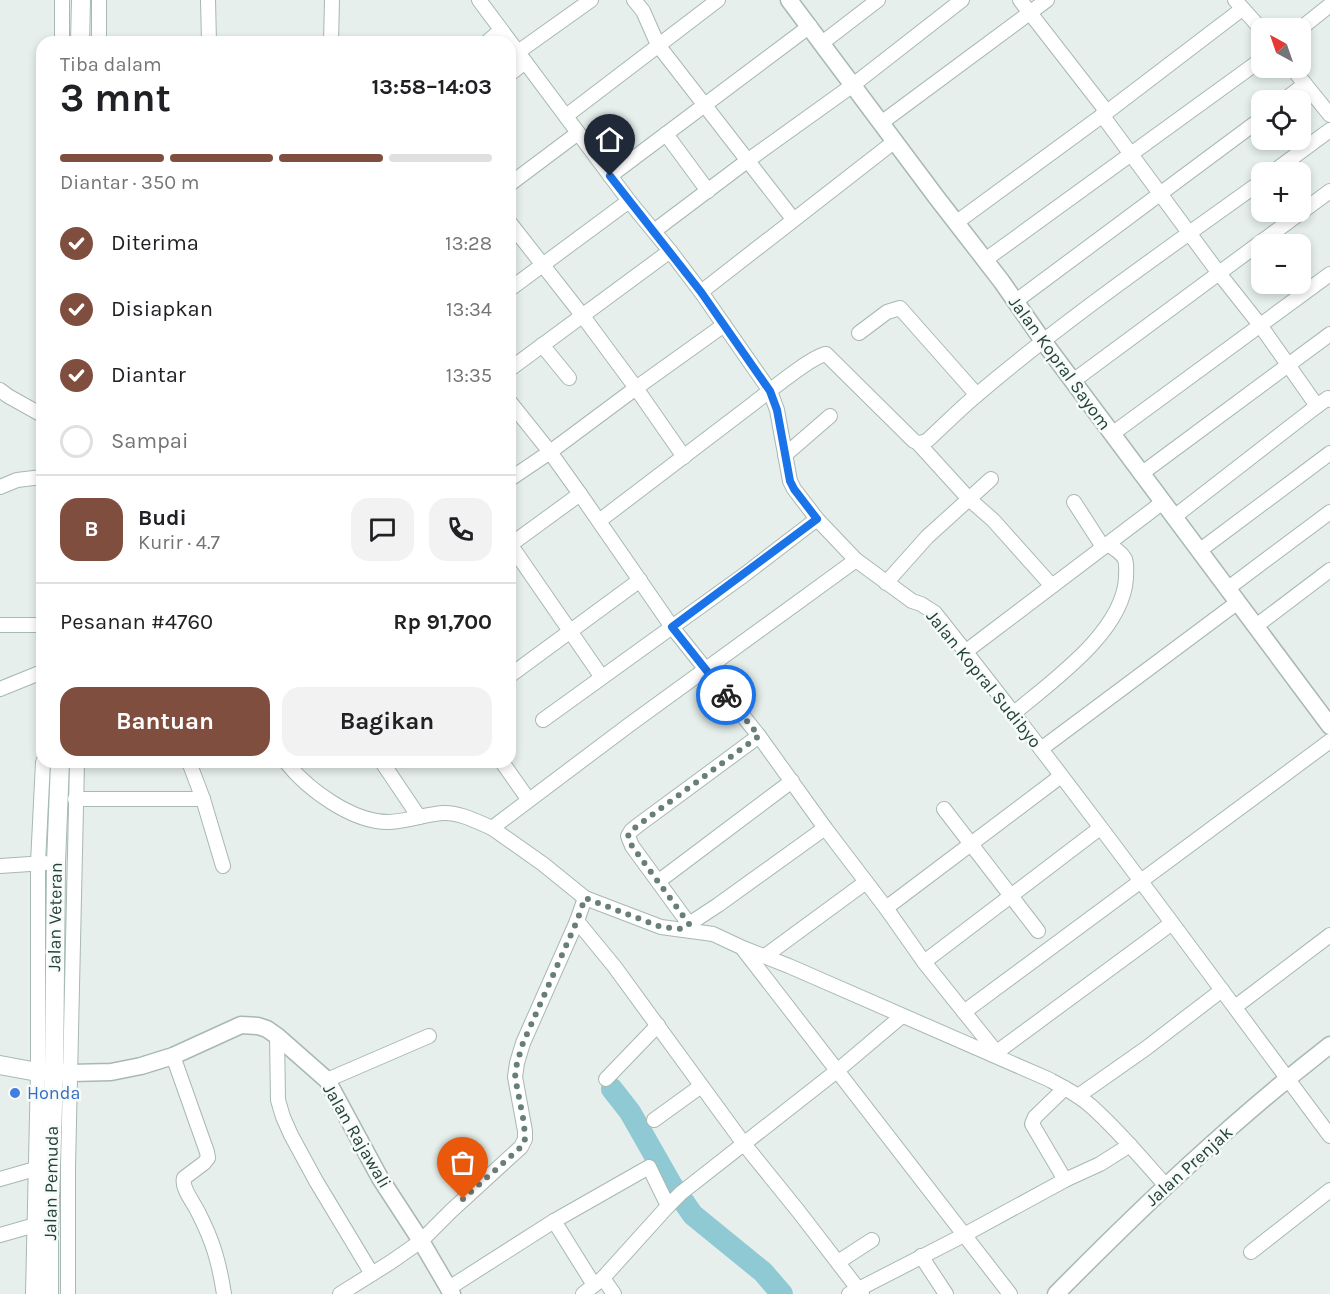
<!DOCTYPE html>
<html lang="id">
<meta charset="utf-8">
<style>
:root{--surface:#fff;--page:#f2f2f2;--text:#202124;--muted:#757577;--line:#e0e0e0;--accent:#7f4e3f}
body{margin:0;font-family:Karla,sans-serif;background:var(--page);color:var(--text);height:100vh;display:flex;flex-direction:column;font-size:22px;white-space:nowrap}
*{box-sizing:border-box;margin:0}
p{font-size:20px;color:var(--muted)}
.icon{flex:none;width:33px;height:33px;fill:none;stroke:currentColor;stroke-width:2;stroke-linecap:round;stroke-linejoin:round}
.map{position:relative;flex:1;overflow:hidden}
.details{position:absolute;left:36px;top:36px;width:480px;height:732px;display:flex;flex-direction:column;background:var(--surface);border-radius:18px;box-shadow:0 3px 9px #0003}
.details>*{flex:none}
.needle{width:39px;rotate:320deg}
.tools{position:absolute;left:1251px;top:18px;display:grid;gap:12px}
.tools a{display:grid;place-items:center;width:60px;height:60px;border-radius:12px;background:var(--surface);box-shadow:0 3px 9px #0003;font-size:30px}
.pin{position:absolute;display:grid;place-items:center;width:51px;height:51px;color:#fff;margin:-62px -26px;border-radius:50% 50% 50% 0;rotate:-45deg;box-shadow:0 0 6px #0007}
.pin .icon{rotate:45deg}
.courier{position:absolute;display:grid;place-items:center;width:60px;height:60px;margin:-30px;border:4px solid #1a73e8;border-radius:50%;background:#fff;color:#222;box-shadow:0 2px 8px #0007}
.headline em{font-style:normal;font-weight:700}
.headline div{display:flex;flex-direction:column-reverse}
.headline{display:flex;align-items:center;justify-content:space-between;height:102px;padding:0 24px}
h1{font-size:39px;font-weight:700;line-height:45px}
.bar{display:grid;grid-template-columns:repeat(4,1fr);gap:9px 6px;align-content:center;height:72px;padding:0 24px}
.bar i{height:8px;border-radius:4px;background:var(--line)}
.bar .on{background:var(--accent)}
.bar p{grid-column:span 4}
.line{display:flex;align-items:center;gap:15px;padding:0 24px;border-top:2px solid var(--line)}
.line div{flex:1}
.round{display:grid;place-items:center;flex:none;width:63px;height:63px;border-radius:18px;background:var(--page)}
ol{padding:0 24px;list-style:none}
li{display:flex;align-items:center;gap:18px;height:66px}
li p{margin-inline-start:auto}
li .icon{padding:6px;border-radius:50%;background:var(--accent);color:#fff;stroke-width:4}
li:last-child{color:var(--muted)}
li i{width:33px;height:33px;border:3px solid var(--line);border-radius:50%}
.button{display:flex;gap:12px;margin-top:auto;padding:12px 24px}
.button a{flex:1;height:69px;border-radius:18px;background:var(--accent);color:#fff;font-size:24px;font-weight:700;line-height:69px;text-align:center}
.button a+a{background:var(--page);color:var(--text)}
.map>svg:first-child{display:block}
.lines{fill:none;stroke-linecap:round;stroke-linejoin:round}
.river{stroke:#8ec9d4;stroke-width:22}
.minor-casing{stroke:#a8b8b2;stroke-width:16}
.tertiary-casing{stroke:#a8b8b2;stroke-width:19}
.secondary-casing{stroke:#a4bbb3;stroke-width:20}
.minor{stroke:#fff;stroke-width:14}
.tertiary{stroke:#fff;stroke-width:16}
.secondary{stroke:#fff;stroke-width:18}
.done{stroke:#687f78;stroke-width:6;stroke-dasharray:0 10.8}
.route{stroke:#1a73e8;stroke-width:8}
.shop-dot{fill:#3f7fe0;stroke:#f7fbf9;stroke-width:2}
.labels{text-anchor:middle;stroke-width:5;stroke-linejoin:round;paint-order:stroke}
.street-label{font-size:18px;fill:#24423a;stroke:#f7fbf9}
.shop-label{font-size:18px;fill:#366cbe;stroke:#f7fbf9;text-anchor:start}
</style>
<div class="map">
<svg width="1330" height="1294" viewBox="0 0 1330 1294">
<rect width="100%" height="100%" fill="#e6efeb"/>
<g class="lines">
<polyline class="river" points="612,1089 630,1112 671,1184 693,1215 763,1272 782,1294"/>
<defs>
<g id="minor">
<polyline points="99,0 99,42"/>
<polyline points="208,0 209,42"/>
<path d="M479 0 629 201 670 251 701 292 770 391 777 410 790 481 794 489 817 519 856 560 912 601 921 604 935 613C1071 784 1200 961 1330 1136"/>
<polyline points="634,0 643,11 658,45 793,219"/>
<polyline points="1020,0 1107,112"/>
<polyline points="1235,0 1262,30"/>
<polyline points="1300,29 1330,5"/>
<polyline points="62,42 62,0"/>
<polyline points="331,42 332,0"/>
<polyline points="487,42 501,30"/>
<polyline points="822,43 878,0"/>
<polyline points="518,52 591,0"/>
<polyline points="1292,68 1330,115"/>
<polyline points="510,74 525,62"/>
<polyline points="1284,100 1305,84"/>
<polyline points="1102,115 1218,272 1260,325 1317,406 1328,398 1330,400"/>
<polyline points="566,116 718,0"/>
<polyline points="881,123 1047,0"/>
<polyline points="666,134 708,191"/>
<polyline points="1273,172 1330,130"/>
<polyline points="610,176 810,26"/>
<polyline points="510,184 578,133"/>
<polyline points="957,222 1107,112 1242,9"/>
<polyline points="510,223 582,315 636,388 724,325"/>
<polyline points="654,231 747,161 853,85 962,0"/>
<polyline points="985,260 1262,59"/>
<polyline points="510,289 629,201"/>
<polyline points="701,292 895,141"/>
<polyline points="1016,301 1262,118"/>
<polyline points="859,333 887,312 900,308 977,395"/>
<polyline points="542,345 569,378"/>
<polyline points="510,369 670,251"/>
<polyline points="1073,381 1330,191"/>
<polyline points="0,390 8,396 42,415"/>
<polyline points="510,402 550,452 580,494 672,627 759,736 825,828 886,908 924,962 1001,1058"/>
<polyline points="1112,434 1330,274"/>
<polyline points="918,443 969,499 993,520 1052,586"/>
<polyline points="785,455 830,416"/>
<polyline points="1141,474 1330,334"/>
<polyline points="510,479 550,452 636,388 684,457"/>
<polyline points="0,487 17,480 42,477"/>
<polyline points="1074,502 1103,547"/>
<polyline points="1174,517 1317,406"/>
<path d="M599 521C650 482 702 443 754 403 767 393 812 356 826 354L829 357 914 441C919 444 922 443 928 440 945 424 961 408 979 393 1069 317 1166 250 1262 181"/>
<polyline points="510,544 601,676"/>
<polyline points="510,545 580,494"/>
<polyline points="1199,551 1330,453"/>
<path d="M856 560 629 725 492 828 543 864 585 898 661 927 713 934 743 948 789 966 1048 1079C1063 1087 1079 1095 1092 1107 1119 1131 1142 1159 1166 1186"/>
<polyline points="886,583 927,537 991,479"/>
<polyline points="1227,589 1330,512"/>
<polyline points="0,625 42,625"/>
<polyline points="1256,626 1330,570"/>
<polyline points="965,652 1163,502"/>
<polyline points="512,674 640,580"/>
<polyline points="0,689 42,672"/>
<path d="M1013 714C1052 681 1123 632 1126 578 1126 572 1127 565 1125 559 1121 552 1114 548 1107 544"/>
<polyline points="543,720 744,575 817,519"/>
<polyline points="1041,749 1238,602"/>
<polyline points="189,762 203,799 223,866"/>
<path d="M286 762C307 789 352 822 388 822 406 822 425 814 443 813 459 812 478 822 492 828"/>
<polyline points="382,762 419,817"/>
<polyline points="502,762 528,799"/>
<polyline points="75,799 203,799"/>
<polyline points="944,809 1038,931"/>
<polyline points="0,866 45,863"/>
<polyline points="659,881 792,781"/>
<polyline points="886,908 1061,776"/>
<polyline points="577,921 614,966 744,1144 799,1212 862,1294"/>
<polyline points="689,924 632,846 628,836 631,831 637,826 759,736"/>
<polyline points="683,928 718,905 825,828"/>
<polyline points="743,949 1010,1294"/>
<polyline points="765,956 866,882"/>
<polyline points="924,962 1100,828"/>
<polyline points="1235,1007 1330,935"/>
<polyline points="964,1012 1330,741"/>
<polyline points="277,1036 278,1100 283,1117 291,1135 316,1181 372,1274"/>
<polyline points="997,1052 1172,923"/>
<path d="M173 1056 207 1152 208 1158 204 1163 184 1178C181 1188 194 1203 198 1212 213 1241 219 1262 224 1294"/>
<polyline points="606,1079 658,1025"/>
<polyline points="327,1080 429,1036"/>
<polyline points="1065,1088 1035,1117 1032,1124 1065,1180"/>
<polyline points="1078,1096 1145,1049 1222,990"/>
<polyline points="654,1120 701,1086"/>
<polyline points="0,1179 35,1169"/>
<polyline points="668,1206 681,1193 838,1070 902,1016"/>
<polyline points="554,1221 594,1285"/>
<polyline points="0,1235 35,1225"/>
<polyline points="1251,1252 1330,1190"/>
<polyline points="921,1256 946,1294"/>
<polyline points="838,1262 872,1240"/>
<polyline points="603,1278 614,1294"/>
<polyline points="449,1288 554,1221 649,1167 668,1206 603,1278 583,1294"/>
<polyline points="33,1294 38,1072 38,863 43,762"/>
<polyline points="68,1294 68,1167 77,762"/>
<polyline points="340,1294 391,1262 421,1241 451,1211 521,1147 525,1139 525,1131 515,1077 517,1063 523,1043 577,921 585,898"/>
<polyline points="849,1294 964,1235 1065,1180 1100,1164 1130,1145"/>
</g>
<g id="tertiary">
<polyline points="789,0 937,198 1002,282 1043,341 1330,726"/>
<polyline points="71,1073 111,1072 141,1066 173,1056 241,1025 258,1026 267,1029 277,1036 327,1080 380,1178 421,1241 452,1294"/>
<path d="M1056 1294C1143 1206 1232 1121 1330 1045"/>
</g>
<g id="secondary">
<polyline points="80,42 81,0"/>
<polyline points="0,1065 32,1071 71,1073"/>
<polyline points="49,1294 49,1229 54,1072 56,863 60,762"/>
</g>
</defs>
<use href="#minor" class="minor-casing"/>
<use href="#tertiary" class="tertiary-casing"/>
<use href="#secondary" class="secondary-casing"/>
<use href="#minor" class="minor"/>
<use href="#tertiary" class="tertiary"/>
<use href="#secondary" class="secondary"/>
</g>
<g class="lines">
<polyline class="done" points="463,1199 521,1147 525,1139 524,1123 515,1077 517,1063 523,1043 577,921 585,898 661,927 682,929 689,924 632,846 628,836 631,831 637,826 759,736 726,695"/>
<polyline class="route" points="610,176 701,292 770,391 777,410 790,481 794,489 817,519 672,627 726,695"/>
</g>
<circle class="shop-dot" cx="15" cy="1093" r="6"/>
<g class="labels">
<g class="street-label">
<text transform="translate(1060 363) rotate(54)" y="6">Jalan Kopral Sayom</text>
<text transform="translate(984 679) rotate(51)" y="6">Jalan Kopral Sudibyo</text>
<text transform="translate(55 917) rotate(-89)" y="6">Jalan Veteran</text>
<text transform="translate(357 1136) rotate(60)" y="6">Jalan Rajawali</text>
<text transform="translate(1189 1166) rotate(-42)" y="6">Jalan Prenjak</text>
<text transform="translate(51 1183) rotate(-89)" y="6">Jalan Pemuda</text>
</g>
<g class="shop-label">
<text x="27" y="1099">Honda</text>
</g>
</g>
</svg>
<div class="tools">
<a><svg class="needle" viewBox="-14 -14 28 28"><path d="M0-13l5 13h-10z" fill="#e53935"/><path d="M0 13l5-13h-10z" fill="#757577"/></svg></a>
<a><svg class="icon" aria-label="locate" viewBox="0 0 24 24"><circle cx="12" cy="12" r="6"/><path d="M12 2v4M12 18v4M2 12h4M18 12h4"/></svg></a>
<a>+</a>
<a>−</a>
</div>
<div class="pin" style="left:463px;top:1199px;background:#ea580c"><svg class="icon" aria-label="bag" viewBox="0 0 24 24"><path d="M5 8h14l-1 12H6zM9 8a3 3 0 0 1 6 0"/></svg></div>
<div class="pin" style="left:610px;top:176px;background:#1f2937"><svg class="icon" aria-label="home" viewBox="0 0 24 24"><path d="M3 11l9-7 9 7M6 9v11h12V9"/></svg></div>
<div class="courier" style="left:726px;top:695px"><svg class="icon" aria-label="bike" viewBox="0 0 24 24"><circle cx="6" cy="16" r="4"/><circle cx="18" cy="16" r="4"/><path d="M6 16l4-8h5l3 8M10 8l3 8H6M13 5h3"/></svg></div>
<section class="details">
<div class="headline"><div><h1>3 mnt</h1><p>Tiba dalam</p></div><em>13:58–14:03</em></div>
<div class="bar"><i class="on"></i><i class="on"></i><i class="on"></i><i></i><p>Diantar · 350 m</p></div>
<ol>
<li><svg class="icon" aria-label="check" viewBox="0 0 24 24"><path d="M5 12l5 5 9-10"/></svg>Diterima<p>13:28</p></li>
<li><svg class="icon" aria-label="check" viewBox="0 0 24 24"><path d="M5 12l5 5 9-10"/></svg>Disiapkan<p>13:34</p></li>
<li><svg class="icon" aria-label="check" viewBox="0 0 24 24"><path d="M5 12l5 5 9-10"/></svg>Diantar<p>13:35</p></li>
<li><i></i>Sampai</li>
</ol>
<div class="line" style="height:108px"><b class="round" style="background:var(--accent);color:#fff">B</b><div><b>Budi</b><p>Kurir · 4.7</p></div><a class="round"><svg class="icon" aria-label="chat" viewBox="0 0 24 24"><path d="M4 5h16v11H9l-5 4z"/></svg></a><a class="round"><svg class="icon" aria-label="phone" viewBox="0 0 24 24"><path d="M5 4h4l2 5-3 2q2 4 5 5l2-3 5 2v4C11 20 4 13 5 4z"/></svg></a></div>
<div class="line" style="height:78px"><div>Pesanan #4760</div><b>Rp 91,700</b></div>
<div class="button"><a>Bantuan</a><a>Bagikan</a></div>
</section>
</div>
